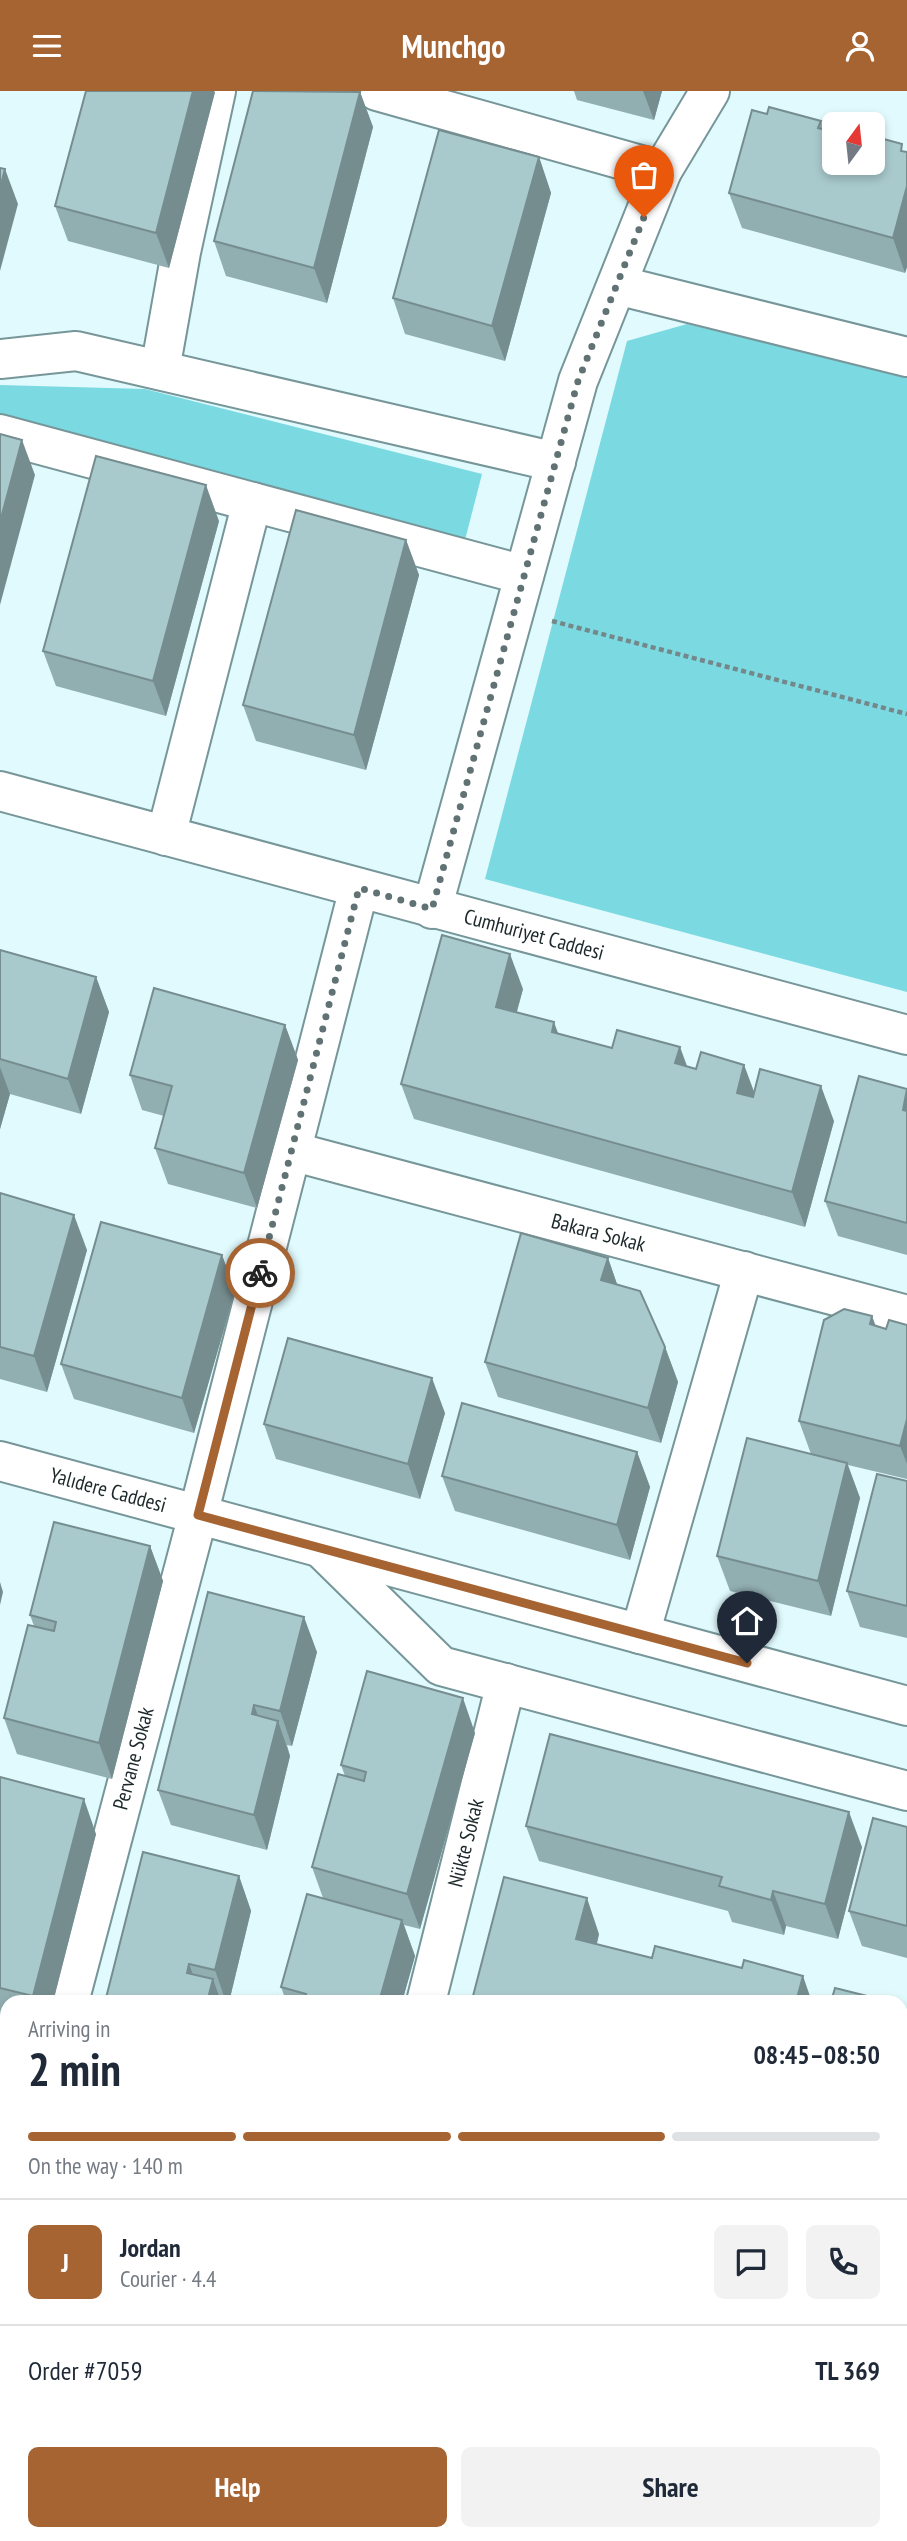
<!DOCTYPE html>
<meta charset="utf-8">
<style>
:root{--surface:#fff;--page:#f2f2f3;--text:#1f2937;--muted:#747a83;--line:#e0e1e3;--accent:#a76433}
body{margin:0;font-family:"PT Sans Narrow",sans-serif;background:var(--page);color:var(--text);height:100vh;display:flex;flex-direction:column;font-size:26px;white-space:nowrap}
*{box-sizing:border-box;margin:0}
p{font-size:23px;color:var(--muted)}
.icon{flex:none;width:38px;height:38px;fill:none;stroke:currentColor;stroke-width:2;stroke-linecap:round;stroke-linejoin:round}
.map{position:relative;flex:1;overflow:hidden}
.side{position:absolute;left:0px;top:1904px;width:908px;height:546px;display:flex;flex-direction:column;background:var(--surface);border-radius:21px 21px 0 0;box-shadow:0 4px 10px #0003}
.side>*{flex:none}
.needle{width:46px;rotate:15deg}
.buttons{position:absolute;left:822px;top:21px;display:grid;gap:14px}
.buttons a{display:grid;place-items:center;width:63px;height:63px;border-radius:10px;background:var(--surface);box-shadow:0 4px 10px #0003;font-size:35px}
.pin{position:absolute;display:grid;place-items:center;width:60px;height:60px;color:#fff;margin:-72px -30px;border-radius:50% 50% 50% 0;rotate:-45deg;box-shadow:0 0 7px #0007}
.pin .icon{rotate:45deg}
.courier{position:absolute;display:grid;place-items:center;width:70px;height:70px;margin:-35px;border:5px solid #a76433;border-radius:50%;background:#fff;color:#222;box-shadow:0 2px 9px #0007}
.summary em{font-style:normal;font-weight:800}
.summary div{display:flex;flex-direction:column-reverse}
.summary{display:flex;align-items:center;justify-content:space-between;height:119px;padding:0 28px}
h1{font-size:46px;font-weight:800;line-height:52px}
.bar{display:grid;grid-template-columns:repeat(4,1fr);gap:10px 7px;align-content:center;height:84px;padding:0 28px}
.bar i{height:9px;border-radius:5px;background:var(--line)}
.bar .active{background:var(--accent)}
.bar p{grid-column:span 4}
.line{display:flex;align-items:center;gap:18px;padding:0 28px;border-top:2px solid var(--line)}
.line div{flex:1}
.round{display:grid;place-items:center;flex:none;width:74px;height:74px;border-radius:10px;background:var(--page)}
.action{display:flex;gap:14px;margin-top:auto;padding:14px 28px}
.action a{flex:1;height:80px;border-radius:10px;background:var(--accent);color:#fff;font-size:28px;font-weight:800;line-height:80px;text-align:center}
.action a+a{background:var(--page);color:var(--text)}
header{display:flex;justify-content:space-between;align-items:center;height:91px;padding:0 28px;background:var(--accent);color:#fff;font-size:32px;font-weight:800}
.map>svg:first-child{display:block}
.green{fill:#7bd9e2}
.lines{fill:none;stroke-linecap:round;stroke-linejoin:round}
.minor-casing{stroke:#779699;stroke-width:42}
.path{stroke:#748789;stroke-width:4.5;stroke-dasharray:5 3.5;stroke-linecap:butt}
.minor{stroke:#fff;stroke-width:38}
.wall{fill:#91aeb0}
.shaded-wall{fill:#768d90}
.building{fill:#a9cacd;stroke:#768d90;stroke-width:2}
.done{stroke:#617274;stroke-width:7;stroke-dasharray:0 12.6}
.route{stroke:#a76433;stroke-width:9}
.labels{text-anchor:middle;stroke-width:6;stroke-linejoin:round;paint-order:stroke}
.street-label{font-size:21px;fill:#1c282a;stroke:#fff}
</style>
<header><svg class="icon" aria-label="menu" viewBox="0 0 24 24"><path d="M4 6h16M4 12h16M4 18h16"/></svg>Munchgo<svg class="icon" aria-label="person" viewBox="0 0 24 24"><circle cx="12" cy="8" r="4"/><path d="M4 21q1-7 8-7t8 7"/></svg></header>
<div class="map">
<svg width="907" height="2450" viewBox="0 0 907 2450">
<rect width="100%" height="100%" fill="#e0fafd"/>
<g class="green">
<polygon points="687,233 907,286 907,901 485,788 627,250"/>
<polygon points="0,294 145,298 482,383 465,449 0,323"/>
<polygon points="0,2385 7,2387 7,2443 210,2443 236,2450 0,2450"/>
<polygon points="383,2443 484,2443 512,2450 382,2450"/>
</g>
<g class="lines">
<defs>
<g id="minor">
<polyline points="377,0 662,80"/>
<polyline points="617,194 907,266"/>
<polyline points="0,268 76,260 556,371"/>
<polyline points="160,279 181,161 216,0"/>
<polyline points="0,343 524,484"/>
<path id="s1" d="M0 700 907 944"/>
<polyline points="166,745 252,411"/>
<polyline points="432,818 578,290 662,80 710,0"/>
<path id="s2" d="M291 1060 907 1224"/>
<path id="s3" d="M0 1370 907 1615"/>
<polyline points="322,1458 441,1575 907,1700"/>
<polyline points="640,1543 744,1180"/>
<path id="s4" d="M69 1911 198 1424 359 797"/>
<path id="s5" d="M426 1911 506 1592"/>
<polyline points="0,2010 7,2012"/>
<polyline points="0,2366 7,2367"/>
<polyline points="282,2443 308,2450"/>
<polyline points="551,2443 579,2450"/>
<polyline points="365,2450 367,2443"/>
</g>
</defs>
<use href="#minor" class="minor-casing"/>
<polyline class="path" points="552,530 907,623"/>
<use href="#minor" class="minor"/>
</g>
<g class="wall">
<polygon points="574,0 662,0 654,29 577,9"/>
<polygon points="215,1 169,177 68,150 55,115"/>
<polygon points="360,1 373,36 327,212 226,185 214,150"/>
<polygon points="767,23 821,30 824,38 907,61 907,176 905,182 742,137 729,102"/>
<polygon points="539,66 551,102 505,270 405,243 393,207"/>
<polygon points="219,430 166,625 56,595 43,560"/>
<polygon points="406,449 419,484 366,679 256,650 243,614"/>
<polygon points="0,859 96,886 109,921 81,1023 10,1003 0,1038"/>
<polygon points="523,898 517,921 558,942 612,957 696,978 744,974 754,1001 834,1030 805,1136 414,1028 401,993"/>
<polygon points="285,934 298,969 257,1117 168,1093 155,1057 164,1025 142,1019 130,984"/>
<polygon points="907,998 907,1164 838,1145 825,1110"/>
<polygon points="0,1102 87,1159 47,1301 0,1288"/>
<polygon points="222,1164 235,1200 194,1342 74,1308 61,1273"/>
<polygon points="608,1167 617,1193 665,1256 678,1291 661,1352 498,1306 485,1271"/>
<polygon points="872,1225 875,1235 886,1238 907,1234 907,1388 848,1374 860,1407 831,1525 730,1500 717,1465 811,1363 799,1330"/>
<polygon points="445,1322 420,1408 276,1368 264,1333"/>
<polygon points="637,1361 650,1396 630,1469 455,1420 442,1385"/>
<polygon points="907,1390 907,1547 860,1536 847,1500"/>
<polygon points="150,1455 163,1490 112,1688 17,1663 4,1627 34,1535 30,1524"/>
<polygon points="208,1501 317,1561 292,1655 287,1654 290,1665 267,1759 171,1734 158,1699"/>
<polygon points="475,1642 420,1838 404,1834 415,1865 402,1911 276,1911 285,1907 281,1896 323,1807 312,1776 345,1685 341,1674"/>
<polygon points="0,1686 96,1743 53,1911 7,1911 7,1931 0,1929"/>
<polygon points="526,1735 862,1756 838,1848 786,1835 784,1844 732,1831 728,1820 539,1770"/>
<polygon points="907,1736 907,1867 862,1855 849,1820"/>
<polygon points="239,1785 251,1820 229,1911 105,1911"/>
<polygon points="599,1843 597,1853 812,1911 475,1911 473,1905"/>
<polygon points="901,1919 907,1921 907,2037 901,2035"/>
<polygon points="901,2083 907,2085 907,2328 901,2327"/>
<polygon points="907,2375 907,2450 804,2450 801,2443 901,2443"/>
</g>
<g class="shaded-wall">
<polygon points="193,0 214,0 215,1 169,177 156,142"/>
<polygon points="643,0 662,0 654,29"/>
<polygon points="360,1 373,36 327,212 314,177"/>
<polygon points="539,66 551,102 505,270 492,235"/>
<polygon points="5,78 18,113 0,180 0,97"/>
<polygon points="907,95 907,176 905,182 893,147"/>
<polygon points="22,349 35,384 0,514 0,431"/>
<polygon points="206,394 219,430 166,625 153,590"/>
<polygon points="406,449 419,484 366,679 354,644"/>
<polygon points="510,863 523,898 508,951 496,916"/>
<polygon points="96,886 109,921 81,1023 68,988"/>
<polygon points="554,931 567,967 552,941"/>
<polygon points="285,934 298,969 257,1117 244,1082"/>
<polygon points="680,956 693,991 675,972"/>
<polygon points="744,974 757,1009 737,1002"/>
<polygon points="0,976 10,1003 0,1038"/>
<polygon points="821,995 834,1030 805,1136 792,1101"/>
<polygon points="907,1002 907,1031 903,1019"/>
<polygon points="74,1124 87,1159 47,1301 34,1265"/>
<polygon points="222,1164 235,1200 194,1342 182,1307"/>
<polygon points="608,1167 620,1202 601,1189"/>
<polygon points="872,1225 885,1260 870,1233"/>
<polygon points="665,1256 678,1291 661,1352 648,1317"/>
<polygon points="432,1287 445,1322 420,1408 408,1373"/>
<polygon points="907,1328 907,1373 900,1355"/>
<polygon points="637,1361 650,1396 630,1469 617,1434"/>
<polygon points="847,1372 860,1407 831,1525 818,1490"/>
<polygon points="150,1455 163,1490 112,1688 99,1652"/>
<polygon points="0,1491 3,1501 0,1514"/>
<polygon points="304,1526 317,1561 292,1655 280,1620"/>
<polygon points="463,1607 475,1642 420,1838 407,1803"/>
<polygon points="254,1614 267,1649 252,1623"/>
<polygon points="278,1630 290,1665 267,1759 254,1724"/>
<polygon points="84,1708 96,1743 53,1911 35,1911 33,1905"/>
<polygon points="849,1721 862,1756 838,1848 825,1813"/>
<polygon points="239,1785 251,1820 229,1911 226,1911 215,1879"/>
<polygon points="773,1800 786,1835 784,1844 771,1809"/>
<polygon points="587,1807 599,1843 589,1883 576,1848"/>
<polygon points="402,1829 415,1865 402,1911 379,1911"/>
<polygon points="189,1873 202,1908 187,1882"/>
<polygon points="803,1885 812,1911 796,1911"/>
<polygon points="213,1888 221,1911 207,1911"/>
</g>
<g class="building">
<polygon points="86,0 193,0 156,142 55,115"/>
<polygon points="253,0 360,1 314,177 214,150"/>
<polygon points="769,16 821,30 818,37 835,41 835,72 873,72 873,45 902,53 901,60 907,61 907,95 893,147 729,102 752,19 767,23"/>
<polygon points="439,39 539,66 492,235 393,207"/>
<polygon points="0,77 5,78 0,97"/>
<polygon points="0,343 22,349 0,431"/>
<polygon points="96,365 206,394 153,590 43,560"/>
<polygon points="296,419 406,449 354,644 243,614"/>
<polygon points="442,844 510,863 496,916 554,931 552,941 612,957 617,939 680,956 675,972 696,978 701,961 744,974 737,1002 753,1006 760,978 821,995 792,1101 401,993"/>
<polygon points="0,859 96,886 68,988 0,968"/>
<polygon points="154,897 285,934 244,1082 155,1057 172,995 130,984"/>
<polygon points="859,985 907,998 903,1019 907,1020 907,1132 825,1110"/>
<polygon points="0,1102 74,1124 34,1265 0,1256"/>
<polygon points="101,1131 222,1164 182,1307 61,1273"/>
<polygon points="521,1142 608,1167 601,1189 640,1200 665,1256 648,1317 485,1271"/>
<polygon points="844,1218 872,1225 870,1233 886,1238 889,1229 907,1234 907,1328 900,1355 799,1330 824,1229"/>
<polygon points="288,1247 432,1287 408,1373 264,1333"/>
<polygon points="462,1312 637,1361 617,1434 442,1385"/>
<polygon points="747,1347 847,1372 818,1490 717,1465"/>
<polygon points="877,1383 907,1390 907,1515 847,1500"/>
<polygon points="54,1431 150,1455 99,1652 4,1627 28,1534 54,1540 56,1531 30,1524"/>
<polygon points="208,1501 304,1526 280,1620 254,1614 252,1623 278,1630 254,1724 158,1699"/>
<polygon points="367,1580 463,1607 407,1803 312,1776 338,1683 364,1690 366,1681 341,1674"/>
<polygon points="550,1643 849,1721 825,1813 773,1800 771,1809 719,1795 722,1786 526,1735"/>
<polygon points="0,1686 84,1708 33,1905 0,1897"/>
<polygon points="873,1727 907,1736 907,1835 849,1820"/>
<polygon points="143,1761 239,1785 215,1879 189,1873 187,1882 213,1888 207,1911 105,1911"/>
<polygon points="504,1786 587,1807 576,1848 652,1867 655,1855 742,1877 744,1869 803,1885 796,1911 496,1911 473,1905"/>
<polygon points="307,1803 402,1829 379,1911 304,1911 306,1903 281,1896"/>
<polygon points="835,1897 883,1909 882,1911 831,1911"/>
<polygon points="278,1905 300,1911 276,1911"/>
<polygon points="901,1919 907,1921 907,2005 901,2003"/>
<polygon points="901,2083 907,2085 907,2205 901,2203"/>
<polygon points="901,2226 907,2228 907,2297 901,2295"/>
<polygon points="901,2373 907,2375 907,2447 892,2443 901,2443"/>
</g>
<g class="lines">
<polyline class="done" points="260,1182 359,797 432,818 578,290 644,126"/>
<polyline class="route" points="260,1182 198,1424 747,1572"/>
</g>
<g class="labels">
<g class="street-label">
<text dy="7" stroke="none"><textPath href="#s1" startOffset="553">Cumhuriyet Caddesi</textPath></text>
<text dy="7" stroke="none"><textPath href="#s2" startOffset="318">Bakara Sokak</textPath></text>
<text dy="7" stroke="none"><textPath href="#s3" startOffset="112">Yalıdere Caddesi</textPath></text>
<text dy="7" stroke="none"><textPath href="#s4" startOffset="252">Pervane Sokak</textPath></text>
<text dy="7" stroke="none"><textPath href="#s5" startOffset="164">Nükte Sokak</textPath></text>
</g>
</g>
</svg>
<div class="buttons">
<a><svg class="needle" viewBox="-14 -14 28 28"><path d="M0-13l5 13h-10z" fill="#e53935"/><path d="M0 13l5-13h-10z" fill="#747a83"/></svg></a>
</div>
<div class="pin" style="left:644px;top:126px;background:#ea580c"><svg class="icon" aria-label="bag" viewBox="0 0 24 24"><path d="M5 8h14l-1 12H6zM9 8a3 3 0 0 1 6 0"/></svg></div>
<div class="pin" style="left:747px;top:1572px;background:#1f2937"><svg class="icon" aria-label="home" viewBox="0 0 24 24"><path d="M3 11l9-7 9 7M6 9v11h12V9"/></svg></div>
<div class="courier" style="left:260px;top:1182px"><svg class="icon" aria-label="bike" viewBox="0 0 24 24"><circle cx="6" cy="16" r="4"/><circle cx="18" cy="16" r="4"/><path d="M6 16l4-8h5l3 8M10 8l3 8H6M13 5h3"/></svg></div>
<section class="side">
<div class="summary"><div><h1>2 min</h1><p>Arriving in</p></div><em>08:45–08:50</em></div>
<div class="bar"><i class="active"></i><i class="active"></i><i class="active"></i><i></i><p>On the way · 140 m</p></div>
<div class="line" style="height:126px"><b class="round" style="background:var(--accent);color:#fff">J</b><div><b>Jordan</b><p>Courier · 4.4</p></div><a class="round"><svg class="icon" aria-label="chat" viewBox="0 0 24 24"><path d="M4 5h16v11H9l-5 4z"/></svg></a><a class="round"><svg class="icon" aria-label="phone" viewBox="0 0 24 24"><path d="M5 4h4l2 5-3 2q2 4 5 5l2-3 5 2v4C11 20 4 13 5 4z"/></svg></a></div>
<div class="line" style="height:91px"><div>Order #7059</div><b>TL 369</b></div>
<div class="action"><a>Help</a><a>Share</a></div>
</section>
</div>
